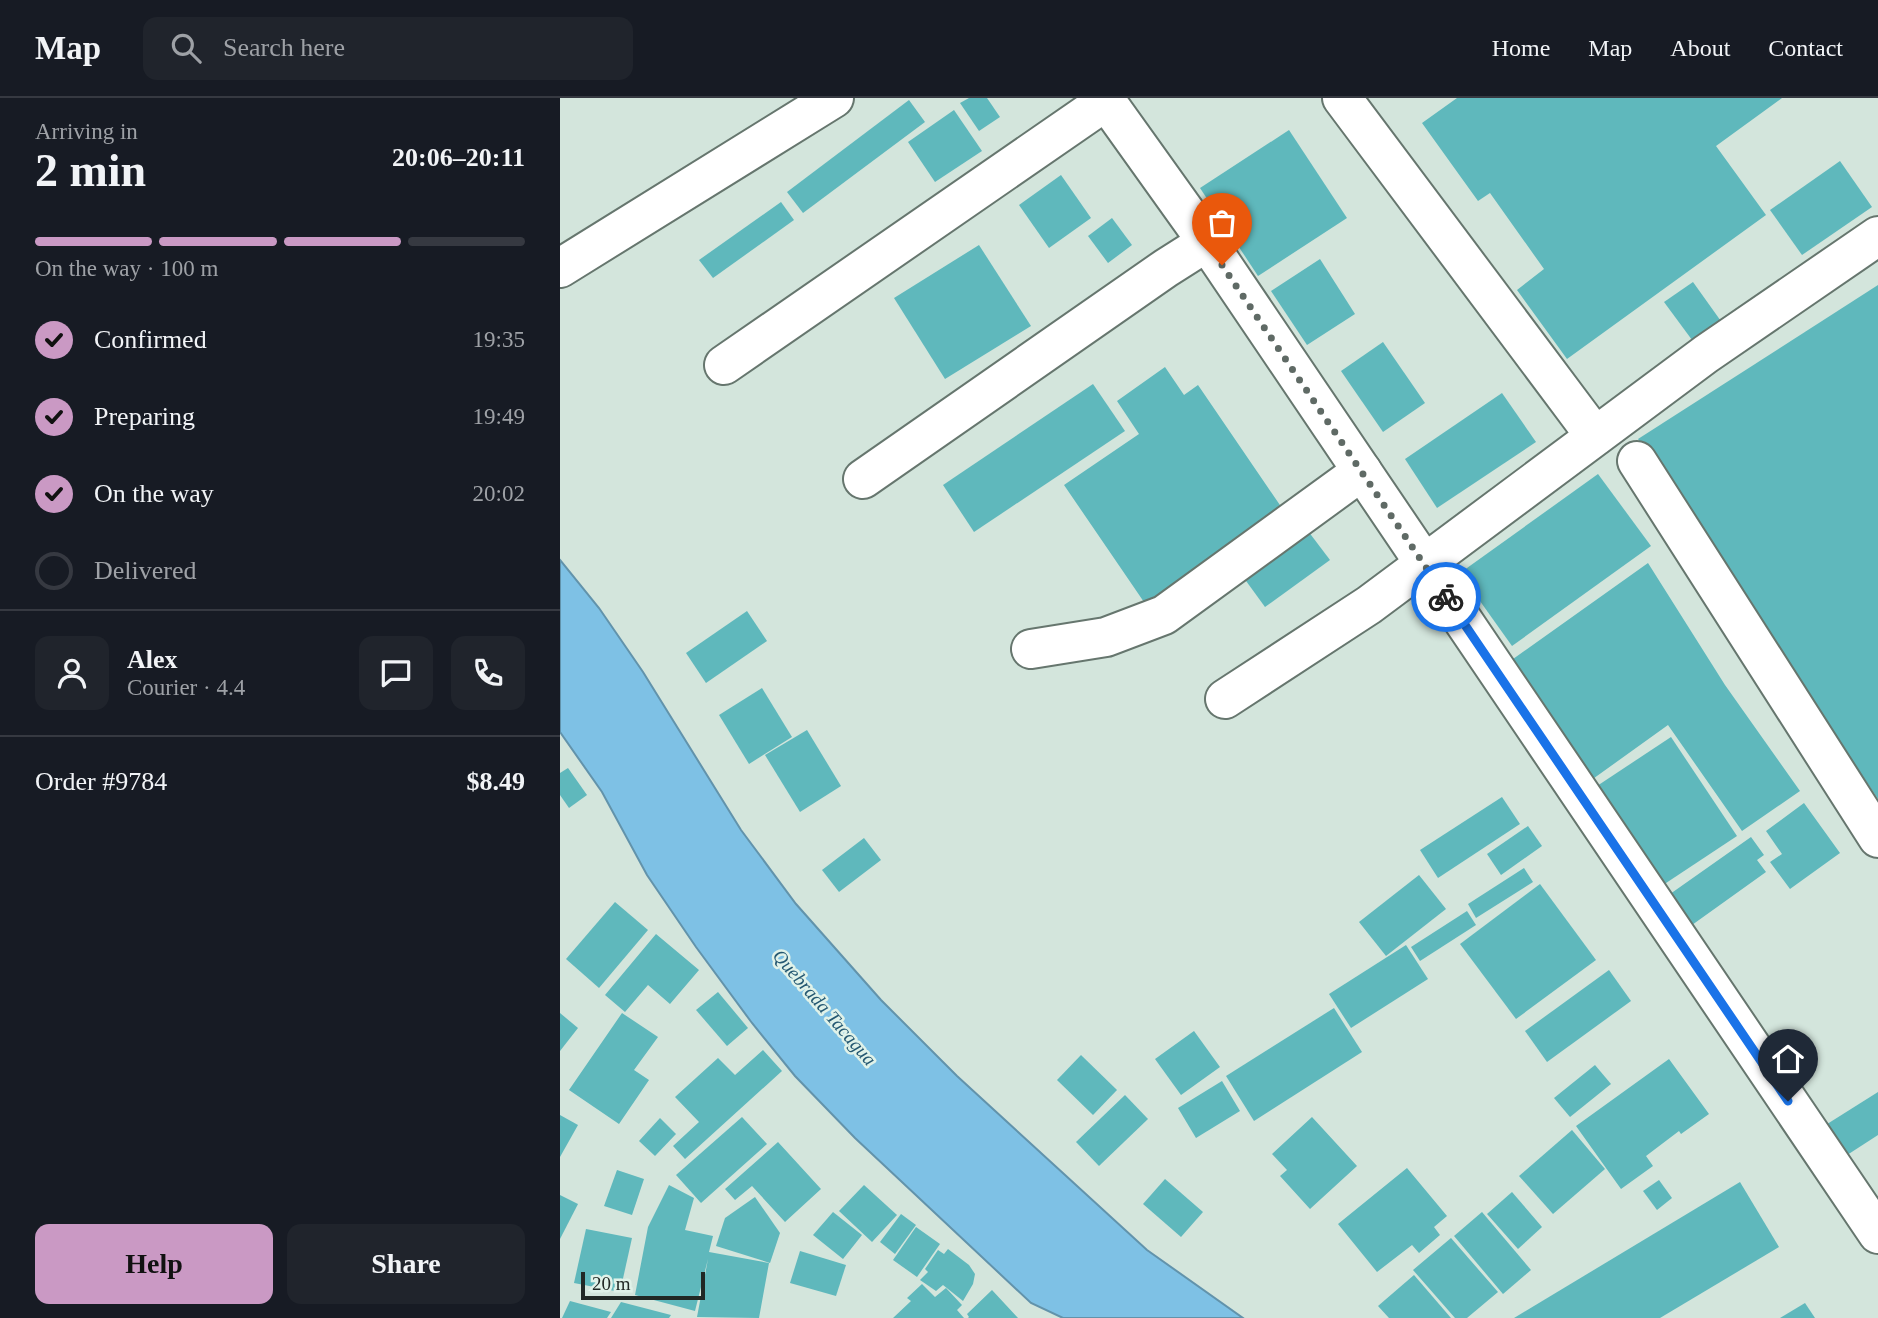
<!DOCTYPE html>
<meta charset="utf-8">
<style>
:root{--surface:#171b24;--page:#20242c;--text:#f1f3f6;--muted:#9ea1a6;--line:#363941;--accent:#ca99c4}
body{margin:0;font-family:Georgia,serif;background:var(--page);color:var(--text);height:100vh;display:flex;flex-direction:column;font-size:26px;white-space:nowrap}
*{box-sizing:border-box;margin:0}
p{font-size:23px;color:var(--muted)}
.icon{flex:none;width:38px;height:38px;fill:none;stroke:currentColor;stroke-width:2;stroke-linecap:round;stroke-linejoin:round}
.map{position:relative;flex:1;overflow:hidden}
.details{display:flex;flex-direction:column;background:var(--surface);width:560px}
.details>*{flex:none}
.scale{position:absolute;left:21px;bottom:18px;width:124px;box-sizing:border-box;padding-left:7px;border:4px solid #212825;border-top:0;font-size:19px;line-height:24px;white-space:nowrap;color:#212825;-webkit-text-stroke:5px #e0f2e9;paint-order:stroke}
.pin{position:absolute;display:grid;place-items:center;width:60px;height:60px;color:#fff;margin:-72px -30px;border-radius:50% 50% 50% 0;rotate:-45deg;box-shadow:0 0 7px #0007}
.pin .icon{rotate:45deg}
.courier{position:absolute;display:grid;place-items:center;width:70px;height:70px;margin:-35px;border:5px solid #1a73e8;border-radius:50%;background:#fff;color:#222;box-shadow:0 2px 9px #0007}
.head em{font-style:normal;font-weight:600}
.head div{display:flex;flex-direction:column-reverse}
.head{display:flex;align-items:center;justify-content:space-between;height:119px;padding:0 35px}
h1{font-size:46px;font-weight:600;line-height:52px}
.bar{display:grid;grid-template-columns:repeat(4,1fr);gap:10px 7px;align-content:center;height:84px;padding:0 35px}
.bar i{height:9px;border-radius:5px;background:var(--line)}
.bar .on{background:var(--accent)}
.bar p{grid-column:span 4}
.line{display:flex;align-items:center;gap:18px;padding:0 35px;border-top:2px solid var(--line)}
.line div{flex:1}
.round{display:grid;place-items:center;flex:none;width:74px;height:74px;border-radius:14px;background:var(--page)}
ol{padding:0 35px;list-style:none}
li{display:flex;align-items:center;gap:21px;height:77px}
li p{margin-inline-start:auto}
li .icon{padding:7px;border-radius:50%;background:var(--accent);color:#111;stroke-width:4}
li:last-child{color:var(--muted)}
li i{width:38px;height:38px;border:4px solid var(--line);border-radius:50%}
.primary-button{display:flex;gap:14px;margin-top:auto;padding:14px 35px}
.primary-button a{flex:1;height:80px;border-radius:14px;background:var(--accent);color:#111;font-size:28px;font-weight:600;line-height:80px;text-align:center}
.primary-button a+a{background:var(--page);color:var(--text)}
header{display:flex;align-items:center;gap:42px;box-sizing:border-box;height:98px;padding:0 35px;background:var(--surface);border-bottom:2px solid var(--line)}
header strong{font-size:33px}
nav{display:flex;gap:38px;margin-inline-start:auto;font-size:24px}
.search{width:490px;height:63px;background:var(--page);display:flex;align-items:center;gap:18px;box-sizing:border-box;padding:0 24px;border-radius:14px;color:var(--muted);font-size:26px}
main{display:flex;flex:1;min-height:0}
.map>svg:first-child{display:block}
.water{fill:#7ec1e5;stroke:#6293ab;stroke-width:2}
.building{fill:#5fb8bc}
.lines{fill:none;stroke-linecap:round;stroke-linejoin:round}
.minor-casing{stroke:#66766e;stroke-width:42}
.minor{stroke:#fff;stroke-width:38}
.done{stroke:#5f6a65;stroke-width:7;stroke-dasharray:0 12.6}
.route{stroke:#1a73e8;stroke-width:9}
.labels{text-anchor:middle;stroke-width:5;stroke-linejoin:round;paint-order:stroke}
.water-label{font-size:19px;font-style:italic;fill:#245872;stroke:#e0f2e9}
</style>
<header>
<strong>Map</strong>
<div class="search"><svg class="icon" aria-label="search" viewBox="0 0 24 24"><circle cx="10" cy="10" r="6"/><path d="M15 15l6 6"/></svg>Search here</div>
<nav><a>Home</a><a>Map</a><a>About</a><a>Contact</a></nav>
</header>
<main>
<section class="details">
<div class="head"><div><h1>2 min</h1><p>Arriving in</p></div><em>20:06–20:11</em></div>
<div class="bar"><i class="on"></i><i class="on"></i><i class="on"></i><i></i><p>On the way · 100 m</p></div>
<ol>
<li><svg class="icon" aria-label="check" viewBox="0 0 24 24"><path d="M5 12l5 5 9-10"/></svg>Confirmed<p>19:35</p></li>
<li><svg class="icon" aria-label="check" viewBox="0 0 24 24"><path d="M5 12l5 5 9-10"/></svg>Preparing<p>19:49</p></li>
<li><svg class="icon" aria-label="check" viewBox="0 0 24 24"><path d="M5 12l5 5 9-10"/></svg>On the way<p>20:02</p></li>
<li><i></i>Delivered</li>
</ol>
<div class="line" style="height:126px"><a class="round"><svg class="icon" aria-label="person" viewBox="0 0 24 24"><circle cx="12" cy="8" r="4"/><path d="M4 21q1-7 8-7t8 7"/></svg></a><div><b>Alex</b><p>Courier · 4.4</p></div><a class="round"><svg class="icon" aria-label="chat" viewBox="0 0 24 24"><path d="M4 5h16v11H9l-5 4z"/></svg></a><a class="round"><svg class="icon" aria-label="phone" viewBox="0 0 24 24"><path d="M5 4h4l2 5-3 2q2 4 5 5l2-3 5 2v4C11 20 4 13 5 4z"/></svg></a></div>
<div class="line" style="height:91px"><div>Order #9784</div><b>$8.49</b></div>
<div class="primary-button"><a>Help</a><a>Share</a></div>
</section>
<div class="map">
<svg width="1318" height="1220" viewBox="0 0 1318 1220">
<rect width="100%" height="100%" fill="#d3e5dc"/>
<polygon class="water" points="0,462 39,510 83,574 181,732 236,806 321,902 397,978 587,1152 683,1220 503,1220 471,1205 295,1040 235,978 192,925 136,849 87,777 42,694 0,634"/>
<g class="building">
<polygon points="409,0 427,0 440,19 419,33 400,5"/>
<polygon points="897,0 1222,0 1156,48 1206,117 1007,261 957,192 984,171 930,95 918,103 862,25"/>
<polygon points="349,2 365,24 243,115 227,94"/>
<polygon points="394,12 422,53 375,84 348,44"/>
<polygon points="729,32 787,120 698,178 640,90"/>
<polygon points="1280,63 1312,109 1242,157 1210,112"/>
<polygon points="501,77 531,120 489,150 459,107"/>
<polygon points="221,104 234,122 153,180 139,162"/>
<polygon points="552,120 572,147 548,165 528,138"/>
<polygon points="419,147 471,228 385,281 334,200"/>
<polygon points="760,161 795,216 747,247 711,193"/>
<polygon points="1133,184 1163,226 1135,246 1104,204"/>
<polygon points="1318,187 1318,701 1078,341"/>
<polygon points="823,244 865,305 823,334 781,273"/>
<polygon points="605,269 624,297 638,287 724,413 586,507 504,387 579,336 557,303"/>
<polygon points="533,286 565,333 414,434 383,387"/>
<polygon points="942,295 976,344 877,410 845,361"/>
<polygon points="1038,376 1091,448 952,548 900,475"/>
<polygon points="745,429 770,462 705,509 681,476"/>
<polygon points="1088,465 1165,587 1240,693 1182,733 1108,627 1030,683 946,566"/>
<polygon points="187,513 207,543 146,585 126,555"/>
<polygon points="202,590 232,639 189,666 159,617"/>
<polygon points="247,632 281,688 240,714 205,657"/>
<polygon points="1111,639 1177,738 1100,789 1034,690"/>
<polygon points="8,670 27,697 9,710 0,697 0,675"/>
<polygon points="942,699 960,726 878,780 860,752"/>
<polygon points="1244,705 1280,755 1230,791 1210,764 1222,756 1206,733"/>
<polygon points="968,728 982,748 941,777 927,756"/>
<polygon points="1191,739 1204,757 1197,762 1206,774 1125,832 1103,801"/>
<polygon points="304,740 321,762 279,794 262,772"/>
<polygon points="964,770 973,784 916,820 908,806"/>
<polygon points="859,777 886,811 826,858 799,824"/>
<polygon points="980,786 1036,862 956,921 900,846"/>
<polygon points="55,804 88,832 39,890 6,861"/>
<polygon points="907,813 916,827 860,863 851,849"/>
<polygon points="96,836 139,872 110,906 88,887 65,914 45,897"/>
<polygon points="846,847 868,881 791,930 769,896"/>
<polygon points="1049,872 1071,903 987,964 965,933"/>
<polygon points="158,894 188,930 167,948 136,912"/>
<polygon points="774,910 802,954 694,1023 666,978"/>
<polygon points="0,915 18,930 0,953"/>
<polygon points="62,915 98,939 74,972 89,982 59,1026 9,992"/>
<polygon points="634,933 660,969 621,997 595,961"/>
<polygon points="203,952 222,973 125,1061 113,1048 139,1024 115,999 158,960 175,977"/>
<polygon points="521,957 557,992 533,1017 497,982"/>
<polygon points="1109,961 1149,1016 1121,1036 1119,1033 1086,1058 1093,1068 1061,1091 1016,1028"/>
<polygon points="1035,967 1051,986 1010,1019 994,1000"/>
<polygon points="662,983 680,1013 636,1040 618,1010"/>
<polygon points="1318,994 1318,1037 1284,1059 1264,1028"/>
<polygon points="565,997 588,1021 539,1068 516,1044"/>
<polygon points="0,1017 18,1027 0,1059"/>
<polygon points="182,1019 207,1046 141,1105 116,1077"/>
<polygon points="752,1019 797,1068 750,1111 720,1078 727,1072 712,1056"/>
<polygon points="100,1020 116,1036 95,1058 79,1043"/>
<polygon points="1012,1032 1045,1071 993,1116 959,1078"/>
<polygon points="218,1044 261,1091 225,1124 192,1088 175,1102 165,1091"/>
<polygon points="847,1070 887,1118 874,1129 880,1137 859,1155 852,1147 817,1174 778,1126"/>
<polygon points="57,1072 84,1081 72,1117 44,1108"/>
<polygon points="605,1081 643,1114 621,1139 583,1106"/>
<polygon points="1099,1082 1112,1100 1097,1112 1083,1093"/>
<polygon points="1180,1084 1219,1149 1100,1220 954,1220"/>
<polygon points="109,1087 134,1100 125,1132 153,1138 149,1154 209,1165 199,1220 137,1219 148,1161 135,1213 75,1197 88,1129"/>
<polygon points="304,1087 337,1117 312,1144 279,1113"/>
<polygon points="952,1094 982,1129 958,1151 927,1116"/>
<polygon points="0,1097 18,1106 0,1141"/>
<polygon points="195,1099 220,1135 210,1165 156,1148 165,1120"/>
<polygon points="273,1114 302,1137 283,1161 253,1137"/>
<polygon points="922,1114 971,1172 943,1196 894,1138"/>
<polygon points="341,1116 356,1127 335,1156 320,1144"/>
<polygon points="356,1129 380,1146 357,1179 333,1162"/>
<polygon points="26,1131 72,1140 60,1194 14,1185"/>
<polygon points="891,1140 938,1194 907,1220 895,1220 853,1172"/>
<polygon points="388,1151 409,1167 415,1176 413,1186 403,1203 383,1187 376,1193 360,1182 368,1174 365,1171 378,1152 384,1156"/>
<polygon points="240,1153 286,1167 276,1198 230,1185"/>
<polygon points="854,1177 891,1220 829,1220 818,1208"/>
<polygon points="362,1186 375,1199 386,1190 402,1207 397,1212 404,1220 333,1220 351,1203 347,1200"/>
<polygon points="432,1192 458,1220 408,1220 409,1219 407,1216"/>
<polygon points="10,1203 51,1214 47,1220 2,1220"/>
<polygon points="61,1204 111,1217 109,1220 51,1220"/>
<polygon points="1245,1205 1255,1220 1220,1220"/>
</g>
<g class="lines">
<defs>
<g id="minor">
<polyline points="544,0 647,144 1318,1136"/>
<polyline points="782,0 1035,338"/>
<polyline points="0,170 274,0"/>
<polyline points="164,267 546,3"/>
<polyline points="1077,363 1318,740"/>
<polyline points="303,381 606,170 647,144"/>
<polyline points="471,551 546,539 604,517 802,373"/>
<polyline points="665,601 809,507 1146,256 1318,138"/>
</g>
</defs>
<use href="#minor" class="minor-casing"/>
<use href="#minor" class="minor"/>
</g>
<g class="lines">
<polyline class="done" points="662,167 886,499"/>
<polyline class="route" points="886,499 1228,1003"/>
</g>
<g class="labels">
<g class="water-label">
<text transform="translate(265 909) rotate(49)" y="7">Quebrada Tacagua</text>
</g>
</g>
</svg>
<div class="scale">20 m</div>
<div class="pin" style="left:662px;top:167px;background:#ea580c"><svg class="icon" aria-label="bag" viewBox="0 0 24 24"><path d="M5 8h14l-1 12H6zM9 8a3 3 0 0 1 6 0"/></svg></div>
<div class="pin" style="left:1228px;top:1003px;background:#1f2937"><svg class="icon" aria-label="home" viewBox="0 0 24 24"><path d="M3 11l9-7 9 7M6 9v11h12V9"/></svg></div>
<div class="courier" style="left:886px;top:499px"><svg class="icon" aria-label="bike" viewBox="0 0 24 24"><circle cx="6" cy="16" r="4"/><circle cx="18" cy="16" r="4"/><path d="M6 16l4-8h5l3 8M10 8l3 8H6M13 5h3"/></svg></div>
</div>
</main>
